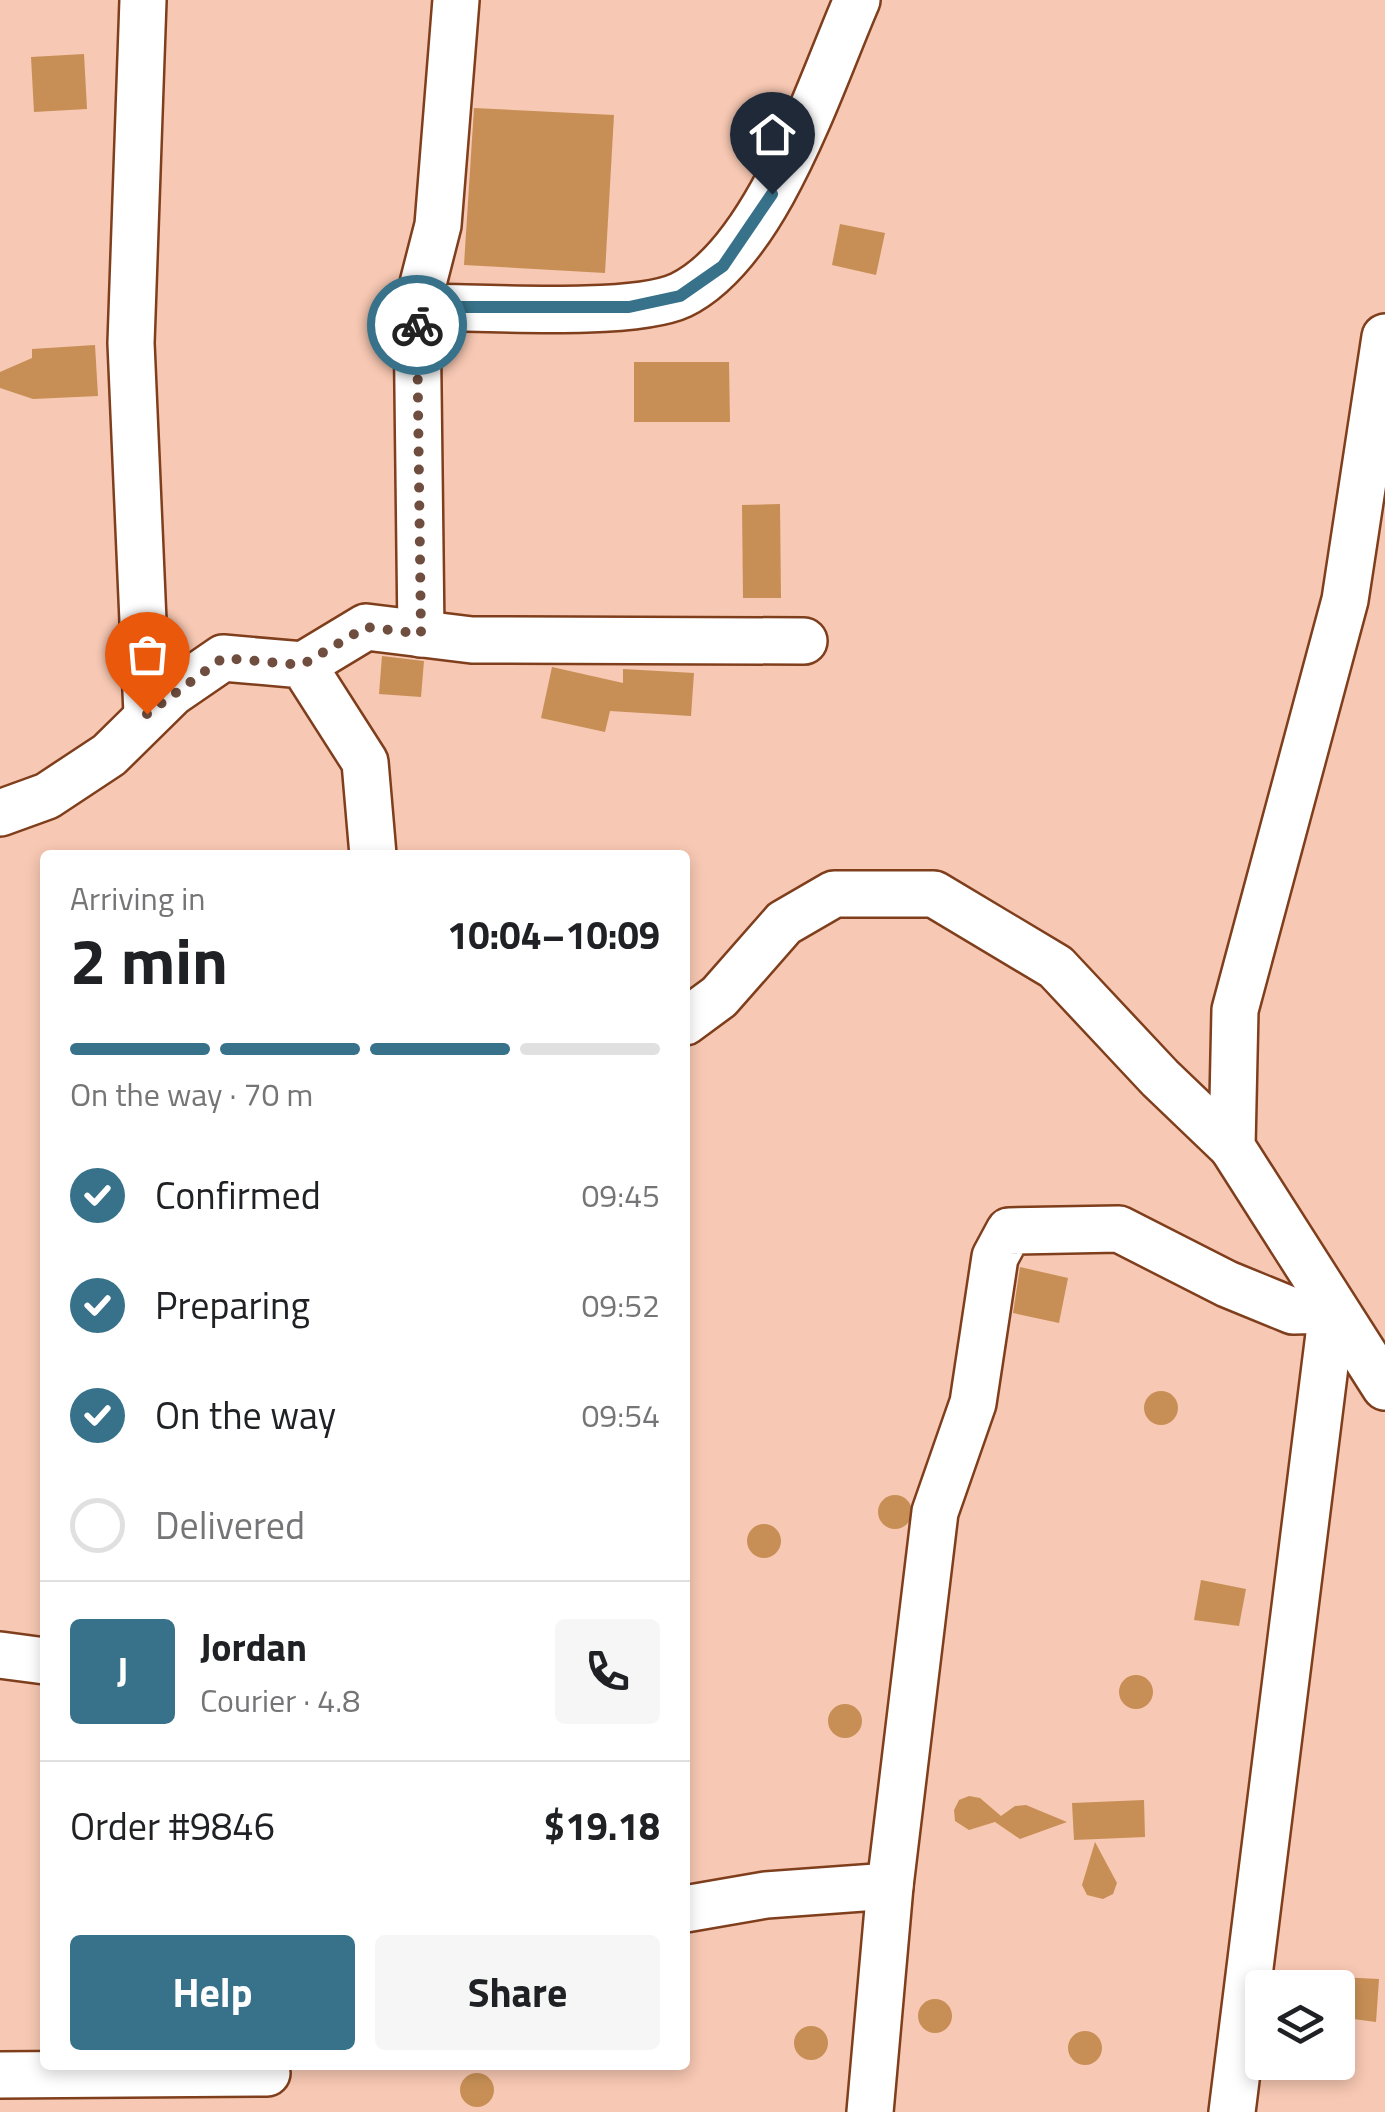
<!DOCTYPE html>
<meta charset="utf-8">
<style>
:root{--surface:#fff;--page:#f6f6f6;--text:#202124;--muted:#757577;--line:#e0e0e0;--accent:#37728a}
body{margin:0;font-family:"Titillium Web",sans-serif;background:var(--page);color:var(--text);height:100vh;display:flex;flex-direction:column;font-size:38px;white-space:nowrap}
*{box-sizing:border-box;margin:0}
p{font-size:32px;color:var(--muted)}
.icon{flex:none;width:55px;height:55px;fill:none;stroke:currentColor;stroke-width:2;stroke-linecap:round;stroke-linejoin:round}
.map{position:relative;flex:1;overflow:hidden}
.details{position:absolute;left:40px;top:850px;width:650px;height:1220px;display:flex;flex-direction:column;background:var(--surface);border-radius:10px;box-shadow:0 5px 15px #0003}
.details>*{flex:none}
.buttons{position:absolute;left:1245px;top:1970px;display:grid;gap:20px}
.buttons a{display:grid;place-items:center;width:110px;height:110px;border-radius:10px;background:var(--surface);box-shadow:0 5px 15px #0003;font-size:50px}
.pin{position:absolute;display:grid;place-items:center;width:85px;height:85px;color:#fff;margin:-102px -42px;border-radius:50% 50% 50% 0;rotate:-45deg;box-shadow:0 0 10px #0007}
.pin .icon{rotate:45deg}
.courier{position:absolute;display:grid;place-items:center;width:100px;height:100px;margin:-50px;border:8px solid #37728a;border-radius:50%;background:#fff;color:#222;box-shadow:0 2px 12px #0007}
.overview em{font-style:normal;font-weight:700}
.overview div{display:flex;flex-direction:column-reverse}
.overview{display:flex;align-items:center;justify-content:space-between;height:170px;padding:0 30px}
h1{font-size:65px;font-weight:700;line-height:75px}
.bar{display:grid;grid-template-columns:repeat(4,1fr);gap:15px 10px;align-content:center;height:120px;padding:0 30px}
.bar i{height:12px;border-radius:8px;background:var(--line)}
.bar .on{background:var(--accent)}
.bar p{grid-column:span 4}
.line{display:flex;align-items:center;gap:25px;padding:0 30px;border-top:2px solid var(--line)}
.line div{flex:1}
.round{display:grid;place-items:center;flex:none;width:105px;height:105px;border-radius:10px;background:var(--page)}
ol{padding:0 30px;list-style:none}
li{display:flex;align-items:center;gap:30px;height:110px}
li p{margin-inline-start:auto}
li .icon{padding:10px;border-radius:50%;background:var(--accent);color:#fff;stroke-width:4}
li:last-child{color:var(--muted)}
li i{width:55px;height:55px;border:5px solid var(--line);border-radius:50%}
.cta{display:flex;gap:20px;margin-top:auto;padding:20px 30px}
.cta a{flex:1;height:115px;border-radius:10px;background:var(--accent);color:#fff;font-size:40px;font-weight:700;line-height:115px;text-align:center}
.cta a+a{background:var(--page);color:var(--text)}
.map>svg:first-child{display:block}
.building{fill:#c78f55}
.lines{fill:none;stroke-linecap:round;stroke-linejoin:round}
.minor-casing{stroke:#7f3e1c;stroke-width:50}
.minor{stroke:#fff;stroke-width:45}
.done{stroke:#6f4d3f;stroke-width:10;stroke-dasharray:0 18}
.route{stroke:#37728a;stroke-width:12}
</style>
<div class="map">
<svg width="1385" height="2112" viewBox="0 0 1385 2112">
<rect width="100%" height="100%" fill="#f7c8b3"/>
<g class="building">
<polygon points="84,54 87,109 34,112 31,57"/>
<polygon points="474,108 614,115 605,273 464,265"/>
<polygon points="840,224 885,233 876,275 832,265"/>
<polygon points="95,345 98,396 33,399 0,388 0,372 32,358 32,349"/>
<polygon points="634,362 729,362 730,422 634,422"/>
<polygon points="780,504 781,598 743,598 742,505"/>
<polygon points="382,656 424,661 421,697 379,694"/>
<polygon points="552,667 623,683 623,669 694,673 691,716 610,711 605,732 541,718"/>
<polygon points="1020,1267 1068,1278 1059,1323 1013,1313"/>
<circle cx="1161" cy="1408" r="17"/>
<circle cx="895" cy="1512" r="17"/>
<circle cx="764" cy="1541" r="17"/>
<polygon points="1201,1580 1246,1589 1239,1626 1194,1620"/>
<circle cx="1136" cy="1692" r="17"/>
<circle cx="845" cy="1721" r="17"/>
<polygon points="969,1796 980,1798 1001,1816 1015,1806 1026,1805 1067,1822 1020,1839 995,1822 969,1830 955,1821 954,1810 959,1800"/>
<polygon points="1144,1800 1145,1837 1074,1840 1072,1803"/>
<polygon points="1095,1842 1117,1883 1113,1894 1103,1899 1087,1895 1082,1885"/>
<polygon points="1338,1977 1379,1979 1376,2022 1338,2017"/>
<circle cx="935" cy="2016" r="17"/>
<circle cx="811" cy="2043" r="17"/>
<circle cx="1085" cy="2048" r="17"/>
<circle cx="477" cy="2090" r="17"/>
</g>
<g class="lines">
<defs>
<g id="minor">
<polyline points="143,0 131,343 147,714"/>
<path d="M417 307C477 307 633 318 681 295 767 253 820 85 857 0"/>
<polyline points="1385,337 1345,600 1235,1010 1232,1147 1385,1387"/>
<polyline points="421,634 417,307 438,225 456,0"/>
<polyline points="303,665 366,627 472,640 804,641"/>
<polyline points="0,813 47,796 109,755 172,693 223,658 303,665 365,762 373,855"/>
<polyline points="685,1022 719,997 784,923 834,894 934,894 1056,967 1160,1078 1232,1147"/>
<polyline points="0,1655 45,1661"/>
<polyline points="685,1909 766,1895 890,1886"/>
<polyline points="0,2075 267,2073"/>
<polyline points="870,2112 890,1886 935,1512 973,1403 995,1257 1009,1231 1119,1229 1227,1284 1293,1311 1332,1310 1232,2112"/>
</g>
</defs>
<use href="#minor" class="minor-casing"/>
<use href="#minor" class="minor"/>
</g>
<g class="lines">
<polyline class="done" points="147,714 223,658 302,665 366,627 421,634 417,325"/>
<polyline class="route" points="417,325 416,307 629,307 680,296 723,266 772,194"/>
</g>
</svg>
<div class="buttons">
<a><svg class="icon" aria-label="layers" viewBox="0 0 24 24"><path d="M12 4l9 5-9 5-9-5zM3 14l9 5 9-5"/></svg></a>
</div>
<div class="pin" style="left:147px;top:714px;background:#ea580c"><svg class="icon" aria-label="bag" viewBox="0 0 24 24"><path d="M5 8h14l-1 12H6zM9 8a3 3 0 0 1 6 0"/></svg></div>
<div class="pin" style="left:772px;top:194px;background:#1f2937"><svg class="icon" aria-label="home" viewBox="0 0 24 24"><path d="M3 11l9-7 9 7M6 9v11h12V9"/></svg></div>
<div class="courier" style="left:417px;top:325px"><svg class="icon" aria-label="bike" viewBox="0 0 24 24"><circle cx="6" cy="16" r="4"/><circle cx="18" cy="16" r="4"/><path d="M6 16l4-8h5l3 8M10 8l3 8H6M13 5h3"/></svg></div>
<section class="details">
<div class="overview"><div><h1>2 min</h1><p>Arriving in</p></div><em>10:04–10:09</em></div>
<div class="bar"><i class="on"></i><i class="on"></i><i class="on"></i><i></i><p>On the way · 70 m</p></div>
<ol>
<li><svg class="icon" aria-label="check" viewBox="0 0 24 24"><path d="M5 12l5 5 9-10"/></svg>Confirmed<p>09:45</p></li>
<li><svg class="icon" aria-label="check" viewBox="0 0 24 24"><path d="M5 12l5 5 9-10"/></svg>Preparing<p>09:52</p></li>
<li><svg class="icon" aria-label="check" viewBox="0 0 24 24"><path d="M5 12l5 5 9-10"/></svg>On the way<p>09:54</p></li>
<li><i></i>Delivered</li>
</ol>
<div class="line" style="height:180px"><b class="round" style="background:var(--accent);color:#fff">J</b><div><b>Jordan</b><p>Courier · 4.8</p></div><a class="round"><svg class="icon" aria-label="phone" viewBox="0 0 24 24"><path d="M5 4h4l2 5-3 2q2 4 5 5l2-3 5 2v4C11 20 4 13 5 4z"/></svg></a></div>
<div class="line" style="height:130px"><div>Order #9846</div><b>$19.18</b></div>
<div class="cta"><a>Help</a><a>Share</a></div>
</section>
</div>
